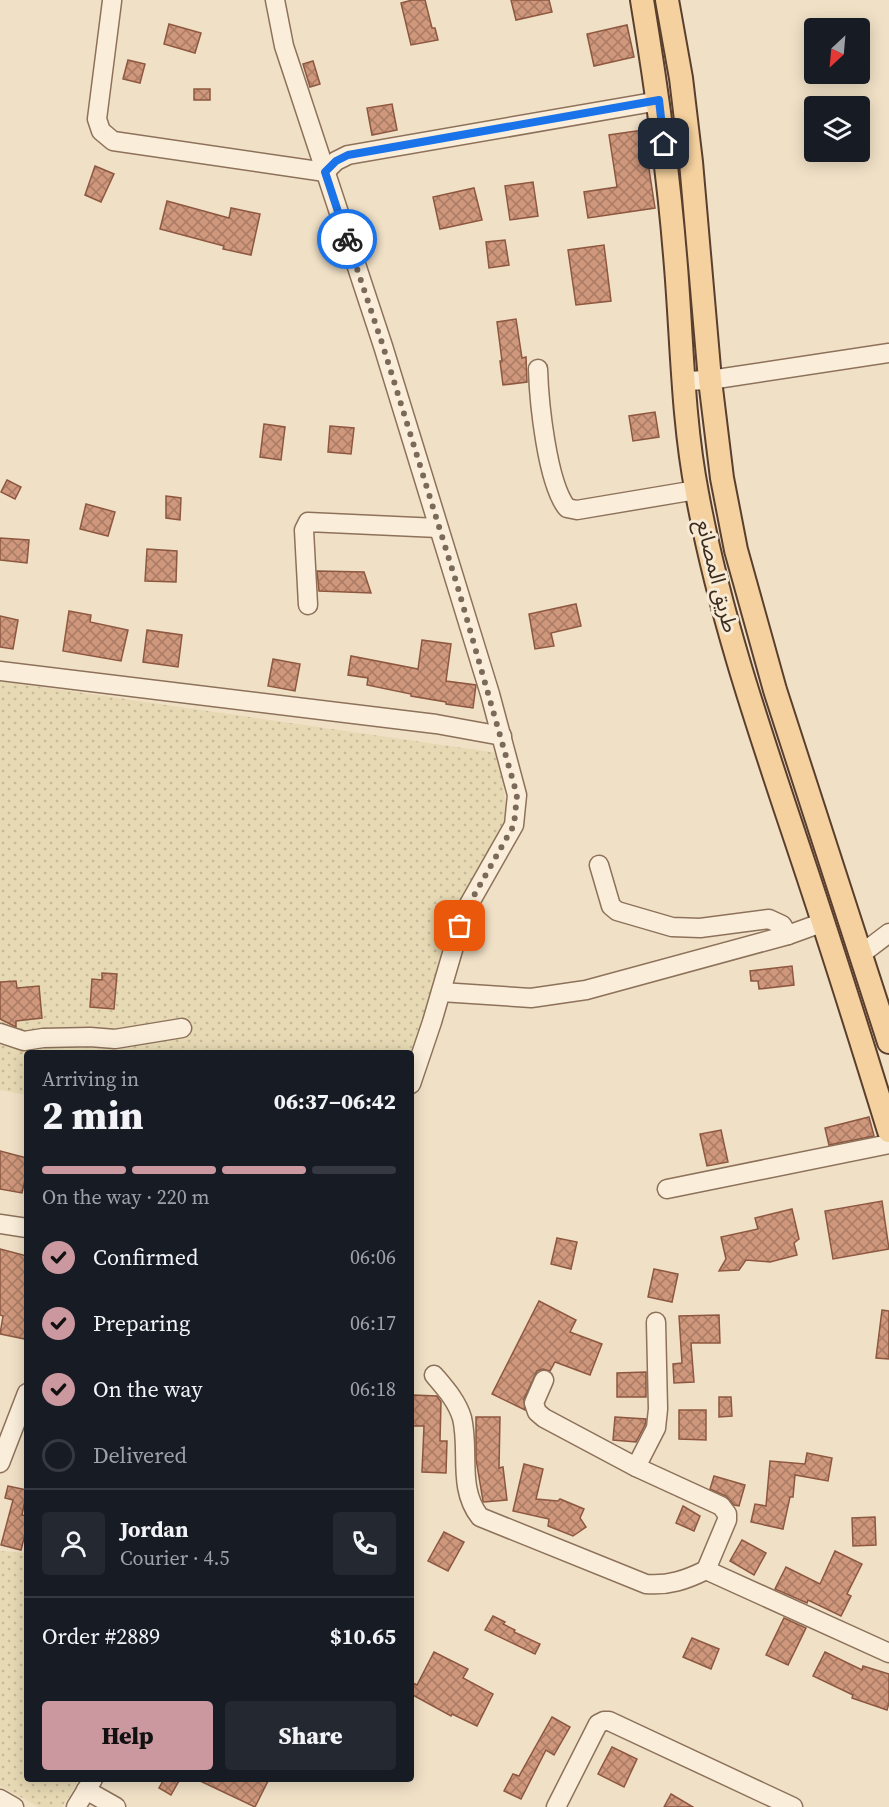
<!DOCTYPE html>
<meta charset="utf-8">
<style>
:root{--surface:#171b24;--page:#242831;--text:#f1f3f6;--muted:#9ea1a6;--line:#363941;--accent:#cc989f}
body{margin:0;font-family:"Source Serif 4","Noto Sans Arabic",serif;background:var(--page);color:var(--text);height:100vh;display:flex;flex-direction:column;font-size:22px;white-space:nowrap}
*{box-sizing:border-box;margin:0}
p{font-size:20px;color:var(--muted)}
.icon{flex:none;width:33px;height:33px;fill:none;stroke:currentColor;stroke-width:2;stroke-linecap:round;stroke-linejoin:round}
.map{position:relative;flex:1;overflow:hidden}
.sheet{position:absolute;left:24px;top:1050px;width:390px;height:732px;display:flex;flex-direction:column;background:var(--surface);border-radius:6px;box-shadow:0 3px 15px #0003}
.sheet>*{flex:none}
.needle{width:39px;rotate:206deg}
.tools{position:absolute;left:804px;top:18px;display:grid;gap:12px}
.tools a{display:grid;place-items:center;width:66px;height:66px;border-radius:6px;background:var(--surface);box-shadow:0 3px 15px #0003;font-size:30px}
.pin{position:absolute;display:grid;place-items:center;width:51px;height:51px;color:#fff;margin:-26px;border-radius:12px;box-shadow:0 3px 9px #0006}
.courier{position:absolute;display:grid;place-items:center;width:60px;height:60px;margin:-30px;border:4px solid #1a73e8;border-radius:50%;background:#fff;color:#222;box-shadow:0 2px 8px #0007}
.summary em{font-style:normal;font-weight:800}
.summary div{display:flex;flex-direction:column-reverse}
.summary{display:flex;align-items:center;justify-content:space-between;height:102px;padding:0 18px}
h1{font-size:39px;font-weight:800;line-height:45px}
.bar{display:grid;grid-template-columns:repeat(4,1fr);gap:9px 6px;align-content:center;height:72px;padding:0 18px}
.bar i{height:8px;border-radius:4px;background:var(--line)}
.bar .current{background:var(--accent)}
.bar p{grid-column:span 4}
.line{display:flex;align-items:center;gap:15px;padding:0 18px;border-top:2px solid var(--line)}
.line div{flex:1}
.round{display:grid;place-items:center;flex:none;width:63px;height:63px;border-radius:6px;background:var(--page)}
ol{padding:0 18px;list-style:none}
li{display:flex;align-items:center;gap:18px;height:66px}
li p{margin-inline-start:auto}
li .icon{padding:6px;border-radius:50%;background:var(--accent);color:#111;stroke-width:4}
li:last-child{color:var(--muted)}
li i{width:33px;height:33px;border:3px solid var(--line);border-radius:50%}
.primary-button{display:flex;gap:12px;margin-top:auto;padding:12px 18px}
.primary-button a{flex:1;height:69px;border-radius:6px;background:var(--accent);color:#111;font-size:24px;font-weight:800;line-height:69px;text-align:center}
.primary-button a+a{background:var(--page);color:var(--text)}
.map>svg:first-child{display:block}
.farmland{fill:url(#farmland-dots)}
.building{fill:url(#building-cross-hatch);stroke:#8d5740;stroke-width:1.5}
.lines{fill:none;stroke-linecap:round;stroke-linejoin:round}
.minor-casing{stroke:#8d715b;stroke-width:21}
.major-casing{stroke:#5a3f2f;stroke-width:26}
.minor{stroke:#faeeda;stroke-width:18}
.major{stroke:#f4d19e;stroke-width:22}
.done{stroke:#7b6a59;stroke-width:6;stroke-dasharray:0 10.8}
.route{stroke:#1a73e8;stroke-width:8}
.labels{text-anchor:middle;stroke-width:6;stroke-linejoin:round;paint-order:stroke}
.street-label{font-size:21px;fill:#3c2b1f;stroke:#f7ebd6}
</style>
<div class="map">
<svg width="889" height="1807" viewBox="0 0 889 1807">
<defs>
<pattern id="farmland-dots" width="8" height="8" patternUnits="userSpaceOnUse" patternTransform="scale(1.5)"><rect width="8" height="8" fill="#e6d9b3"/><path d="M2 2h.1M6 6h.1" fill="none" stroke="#c6ba9a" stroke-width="1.8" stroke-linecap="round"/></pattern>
<pattern id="building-cross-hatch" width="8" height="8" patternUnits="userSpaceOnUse" patternTransform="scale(1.5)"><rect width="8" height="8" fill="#cf977b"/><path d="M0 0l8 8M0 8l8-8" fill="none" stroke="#a97b64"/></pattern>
</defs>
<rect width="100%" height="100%" fill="#f0e0c6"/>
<g class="farmland">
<polygon points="0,681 498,753 507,813 411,1056 411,1053 27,1053 27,1095 0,1090"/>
<polygon points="0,1551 27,1553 27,1779 80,1779 62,1807 39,1807 0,1786"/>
</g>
<g class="building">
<polygon points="412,0 425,0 432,28 435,28 438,40 411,45 401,3"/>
<polygon points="511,0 549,0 552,12 516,20"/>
<polygon points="169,24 201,33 195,53 164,44"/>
<polygon points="627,25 634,57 594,66 587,34"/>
<polygon points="128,60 145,64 140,83 123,79"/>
<polygon points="313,61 320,84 310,87 303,64"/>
<rect x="194" y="89" width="16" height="11"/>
<polygon points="392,104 397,130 372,135 367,108"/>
<polygon points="643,130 655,208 588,218 584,192 617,187 609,135"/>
<polygon points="95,166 114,174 101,202 85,195"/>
<polygon points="533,182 538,216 510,220 505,186"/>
<polygon points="474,188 482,220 440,229 433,197"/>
<polygon points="167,201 229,218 231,208 260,214 251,255 223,249 224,246 160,229"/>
<polygon points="505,240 509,265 489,268 486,242"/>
<polygon points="604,245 611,301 576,305 568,250"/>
<polygon points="516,319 522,358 526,357 527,382 503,385 500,361 502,361 497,322"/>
<polygon points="655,412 659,437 633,441 629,416"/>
<polygon points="264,424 285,427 281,460 260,457"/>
<polygon points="330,426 354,428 351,454 328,452"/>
<polygon points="7,480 21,487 15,499 1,492"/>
<polygon points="166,496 181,498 180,520 166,518"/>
<polygon points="86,504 115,512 108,536 80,529"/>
<polygon points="0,538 29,540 27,563 0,560"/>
<polygon points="147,549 177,551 176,582 145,581"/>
<polygon points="317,571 364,572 371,593 319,591"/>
<polygon points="576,604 581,626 551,633 554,646 535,649 529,614"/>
<polygon points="69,611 91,615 90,622 128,630 121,661 63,651"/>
<polygon points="0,616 18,620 13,649 0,647"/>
<polygon points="147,630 182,635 178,667 143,662"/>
<polygon points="422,640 451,644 446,681 476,685 473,708 446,704 446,702 411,696 411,694 367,685 368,678 348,675 351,656 418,669"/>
<polygon points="273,659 300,664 295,691 268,686"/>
<polygon points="792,966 794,985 759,989 758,981 751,981 750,971"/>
<polygon points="102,973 117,974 114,1009 90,1007 92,979 102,980"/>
<polygon points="16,981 17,988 39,986 42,1018 16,1021 16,1027 0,1019 0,982"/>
<polygon points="869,1117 874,1136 829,1145 825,1128"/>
<polygon points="721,1130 728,1162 707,1166 700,1134"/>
<polygon points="0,1151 27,1158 27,1171 22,1193 0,1189"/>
<polygon points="882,1201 889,1249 833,1259 825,1211"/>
<polygon points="792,1209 799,1239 794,1243 797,1255 770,1262 746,1260 739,1270 719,1271 726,1259 721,1237 758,1229 755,1218"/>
<polygon points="557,1238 577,1242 571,1269 551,1264"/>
<polygon points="0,1249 27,1256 27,1328 25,1339 0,1334 3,1316 0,1315"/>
<polygon points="654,1269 678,1274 672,1302 648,1297"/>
<polygon points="539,1301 576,1320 570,1332 602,1344 590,1375 555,1362 550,1371 543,1369 537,1371 524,1399 525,1410 492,1394"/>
<polygon points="882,1310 889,1311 889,1359 876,1358"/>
<polygon points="719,1315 720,1343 691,1343 694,1382 674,1383 673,1364 682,1363 679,1316"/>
<polygon points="646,1372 646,1397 617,1397 617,1373"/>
<polygon points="413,1395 437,1396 441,1402 440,1441 447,1441 446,1473 422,1472 424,1426 412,1426"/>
<polygon points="719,1397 731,1397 732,1416 719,1417"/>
<polygon points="679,1410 706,1410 706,1440 679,1439"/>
<polygon points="476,1417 500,1417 499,1468 503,1467 507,1500 484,1502 483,1501 476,1459"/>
<polygon points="615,1417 646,1419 645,1425 636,1442 613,1440"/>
<polygon points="807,1453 832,1458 828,1481 795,1475 793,1497 790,1497 783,1529 751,1522 755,1504 766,1506 770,1461 805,1464"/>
<polygon points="524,1464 543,1469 536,1499 558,1501 560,1499 584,1509 580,1518 586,1527 573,1536 548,1526 549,1519 513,1511"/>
<polygon points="714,1476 745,1485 739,1506 734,1505 726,1496 710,1489"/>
<polygon points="8,1486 27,1490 22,1515 27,1516 27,1527 21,1550 1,1545 13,1500 5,1498"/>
<polygon points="683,1506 700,1516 694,1531 676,1523"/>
<polygon points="875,1517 876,1545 853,1546 852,1518"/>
<polygon points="444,1532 464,1542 448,1571 428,1561"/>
<polygon points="742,1540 766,1553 754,1575 730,1561"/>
<polygon points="835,1551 862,1564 847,1594 851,1596 841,1616 808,1600 807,1603 775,1589 786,1567 820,1584"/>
<polygon points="493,1616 505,1622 503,1624 515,1630 514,1632 540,1644 535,1654 485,1630"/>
<polygon points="784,1618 806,1628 788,1665 766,1655"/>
<polygon points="692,1638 719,1649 711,1669 683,1657"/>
<polygon points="434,1652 468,1669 463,1678 493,1694 477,1726 452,1714 451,1716 411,1694 411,1682 417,1685"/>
<polygon points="825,1652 862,1670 863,1666 889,1674 889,1703 887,1710 852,1698 853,1695 813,1676"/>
<polygon points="552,1717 570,1727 554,1755 546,1750 521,1799 504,1791 513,1774 519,1776"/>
<polygon points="612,1747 637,1759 624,1787 598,1774"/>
<polygon points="164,1779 180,1779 171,1795 159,1788"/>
<polygon points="196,1779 269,1779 255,1807"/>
<polygon points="671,1794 693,1807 664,1807"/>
</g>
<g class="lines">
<defs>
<g id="minor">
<polyline points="275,0 284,46 383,346 490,694 517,795 514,825 468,906 460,926 432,1022 411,1084"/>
<polyline points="112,1 97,119 101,131 113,141 325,172 336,161 348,155 659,101"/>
<path d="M538 369C539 402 547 483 567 508L577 510 696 490"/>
<polyline points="684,381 710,380 889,353"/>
<polyline points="308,605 304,530 308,522 438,528"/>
<polyline points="0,671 436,724 502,736"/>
<polyline points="599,865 611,906 617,911 672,927 700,928 769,919 782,925 788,935"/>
<polyline points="860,955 889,933"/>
<polyline points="441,992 531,998 586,990 788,935 824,922"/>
<polyline points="0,1033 24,1041 43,1038 90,1037 115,1039 182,1028"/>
<polyline points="667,1189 889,1144"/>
<polyline points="0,1224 27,1228"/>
<path d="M434 1375C445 1388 457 1401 462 1418 470 1451 457 1488 480 1517L646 1584C668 1586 686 1580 706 1570L727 1520V1514L721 1506 636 1467 544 1418 537 1412 534 1403 544 1380"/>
<polyline points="0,1463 27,1393"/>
<polyline points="636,1467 656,1428 658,1409 656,1322"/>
<polyline points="706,1570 889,1653"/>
<polyline points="86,1790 116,1807"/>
<polyline points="0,1799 14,1807"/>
<polyline points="76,1807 93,1779"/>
<polyline points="556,1807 598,1724 604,1721 609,1721 793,1807"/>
</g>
<g id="major">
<path d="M642 0C656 85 668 169 675 255 682 333 682 416 697 493 720 618 762 738 802 858 832 948 861 1040 889 1131"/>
<polyline points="667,0 681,78 691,162 710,380 722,478 736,550 775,690 889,1042"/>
</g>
</defs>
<use href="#minor" class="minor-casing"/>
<use href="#major" class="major-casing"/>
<use href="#minor" class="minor"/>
<use href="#major" class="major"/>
</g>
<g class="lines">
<polyline class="done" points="347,239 383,346 458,588 517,795 514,825 468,906 460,926"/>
<polyline class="route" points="347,239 325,172 336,161 348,155 659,100 664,144"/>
</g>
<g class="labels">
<g class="street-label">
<text transform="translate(717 576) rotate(76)" y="7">طريق المصانع</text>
</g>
</g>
</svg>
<div class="tools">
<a><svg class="needle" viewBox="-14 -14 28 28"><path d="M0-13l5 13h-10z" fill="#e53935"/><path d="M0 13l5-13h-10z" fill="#9ea1a6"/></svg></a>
<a><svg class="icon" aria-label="layers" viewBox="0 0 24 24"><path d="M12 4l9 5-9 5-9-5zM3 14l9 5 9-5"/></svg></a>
</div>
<div class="pin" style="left:460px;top:926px;background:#ea580c"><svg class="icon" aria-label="bag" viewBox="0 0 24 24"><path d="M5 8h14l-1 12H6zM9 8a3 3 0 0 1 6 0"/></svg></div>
<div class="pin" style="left:664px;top:144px;background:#1f2937"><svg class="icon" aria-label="home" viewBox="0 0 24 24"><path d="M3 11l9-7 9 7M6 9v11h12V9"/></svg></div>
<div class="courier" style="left:347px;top:239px"><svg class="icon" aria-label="bike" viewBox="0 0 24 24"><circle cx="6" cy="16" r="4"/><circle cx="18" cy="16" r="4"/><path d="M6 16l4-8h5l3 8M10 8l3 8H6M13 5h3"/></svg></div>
<section class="sheet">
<div class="summary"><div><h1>2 min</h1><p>Arriving in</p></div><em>06:37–06:42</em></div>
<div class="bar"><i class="current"></i><i class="current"></i><i class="current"></i><i></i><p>On the way · 220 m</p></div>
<ol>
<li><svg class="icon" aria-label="check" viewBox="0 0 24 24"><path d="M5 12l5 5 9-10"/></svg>Confirmed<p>06:06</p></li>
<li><svg class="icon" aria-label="check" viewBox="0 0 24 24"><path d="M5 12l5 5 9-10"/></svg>Preparing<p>06:17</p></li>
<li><svg class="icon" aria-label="check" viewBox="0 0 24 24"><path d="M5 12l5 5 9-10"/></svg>On the way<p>06:18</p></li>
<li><i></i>Delivered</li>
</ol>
<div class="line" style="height:108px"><a class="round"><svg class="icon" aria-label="person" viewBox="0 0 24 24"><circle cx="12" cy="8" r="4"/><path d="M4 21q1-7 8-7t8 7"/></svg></a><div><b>Jordan</b><p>Courier · 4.5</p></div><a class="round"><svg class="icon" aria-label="phone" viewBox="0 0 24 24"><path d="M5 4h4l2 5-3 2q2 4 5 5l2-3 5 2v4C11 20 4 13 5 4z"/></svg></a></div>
<div class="line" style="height:78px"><div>Order #2889</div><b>$10.65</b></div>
<div class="primary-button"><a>Help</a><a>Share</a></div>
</section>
</div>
